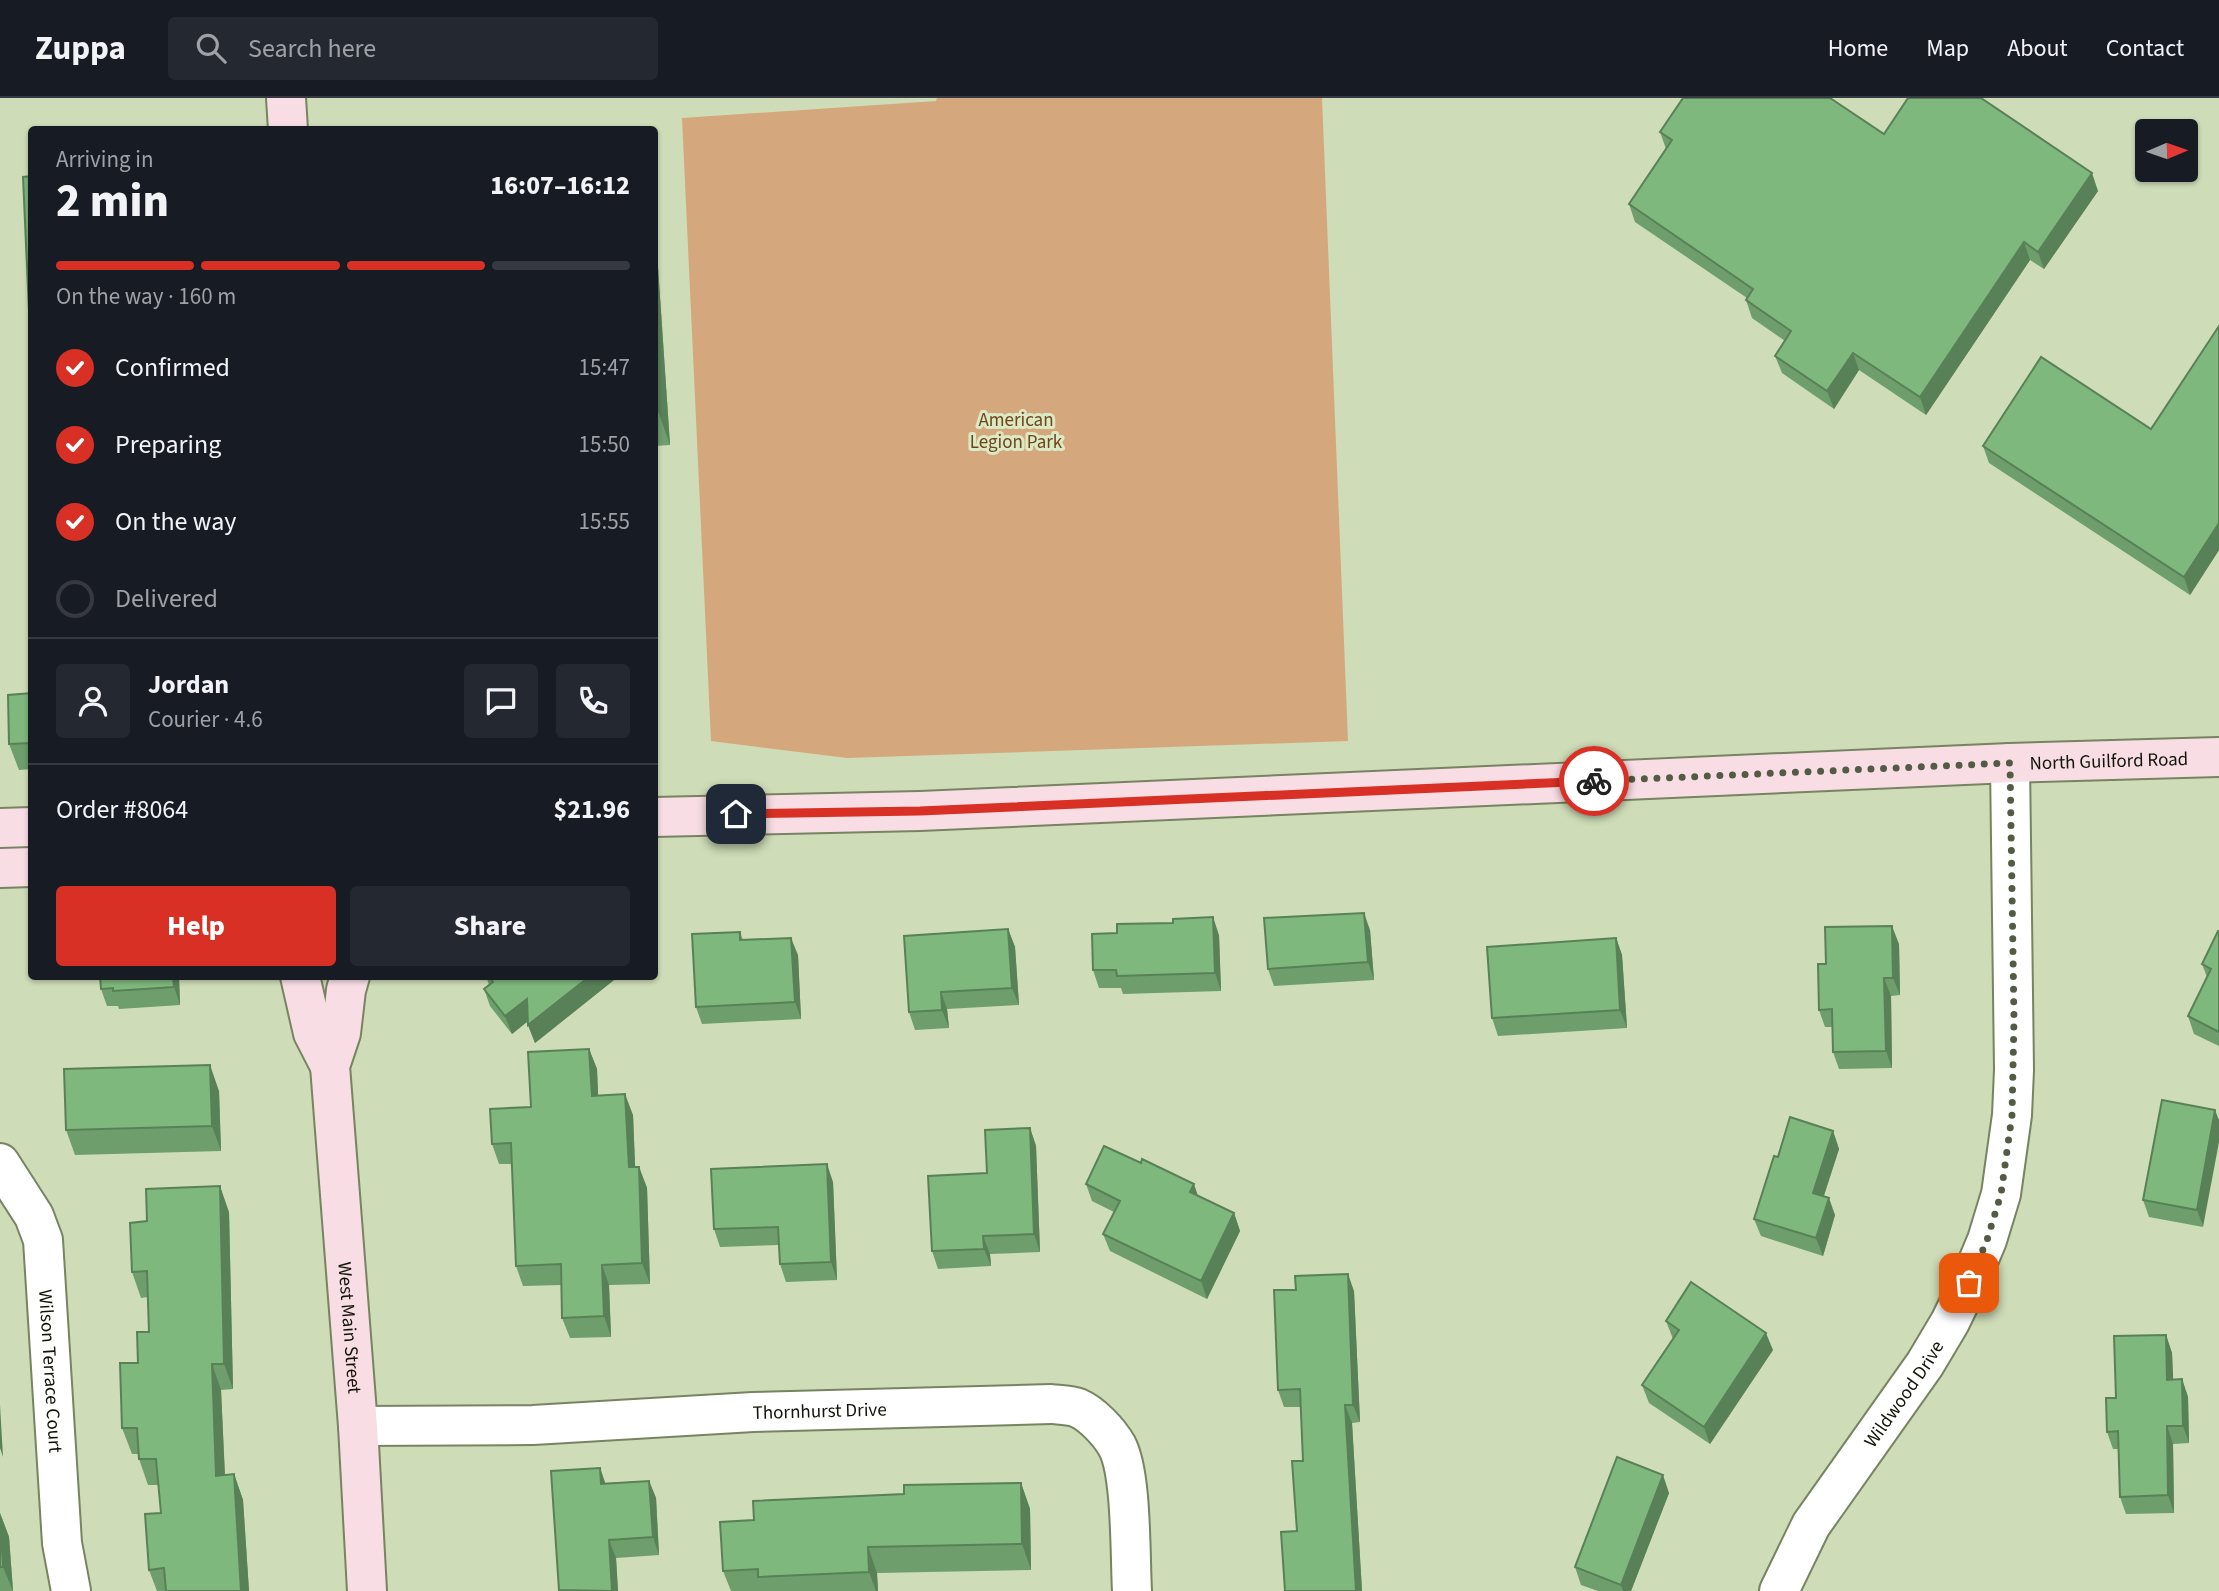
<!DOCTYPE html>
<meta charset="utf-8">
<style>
:root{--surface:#171b24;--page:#242831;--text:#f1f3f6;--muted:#9ea1a6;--line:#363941;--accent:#d93025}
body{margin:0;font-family:"Source Sans 3",sans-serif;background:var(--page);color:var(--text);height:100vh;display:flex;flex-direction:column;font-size:26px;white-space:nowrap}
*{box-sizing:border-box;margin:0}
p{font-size:23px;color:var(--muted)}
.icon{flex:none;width:38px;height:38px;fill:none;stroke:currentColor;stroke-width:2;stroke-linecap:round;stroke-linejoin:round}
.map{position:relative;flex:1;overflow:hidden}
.side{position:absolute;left:28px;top:28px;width:630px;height:854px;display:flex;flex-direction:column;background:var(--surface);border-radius:7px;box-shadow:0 2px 5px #0004}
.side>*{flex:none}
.needle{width:46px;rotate:88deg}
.tools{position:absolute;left:2135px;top:21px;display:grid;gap:14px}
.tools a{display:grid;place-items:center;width:63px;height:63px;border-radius:7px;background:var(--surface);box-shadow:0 2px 5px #0004;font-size:35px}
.pin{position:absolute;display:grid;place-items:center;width:60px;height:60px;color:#fff;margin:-30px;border-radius:14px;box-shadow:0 4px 10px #0006}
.courier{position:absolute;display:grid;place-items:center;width:70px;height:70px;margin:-35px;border:5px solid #d93025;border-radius:50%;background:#fff;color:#222;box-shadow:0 2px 9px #0007}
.headline em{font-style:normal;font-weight:800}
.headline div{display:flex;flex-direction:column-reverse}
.headline{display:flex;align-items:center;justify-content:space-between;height:119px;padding:0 28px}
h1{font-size:46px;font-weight:800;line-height:52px}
.bar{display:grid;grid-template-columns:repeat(4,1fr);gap:10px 7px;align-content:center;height:84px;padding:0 28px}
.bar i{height:9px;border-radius:5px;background:var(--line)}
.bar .active{background:var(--accent)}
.bar p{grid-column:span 4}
.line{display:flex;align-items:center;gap:18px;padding:0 28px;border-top:2px solid var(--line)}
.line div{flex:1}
.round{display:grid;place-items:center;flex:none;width:74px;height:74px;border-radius:7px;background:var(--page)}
ol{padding:0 28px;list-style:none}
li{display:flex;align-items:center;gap:21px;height:77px}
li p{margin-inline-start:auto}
li .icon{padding:7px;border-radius:50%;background:var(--accent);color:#fff;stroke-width:4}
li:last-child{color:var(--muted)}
li i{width:38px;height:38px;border:4px solid var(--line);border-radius:50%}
.button{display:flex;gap:14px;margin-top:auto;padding:14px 28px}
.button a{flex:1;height:80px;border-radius:7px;background:var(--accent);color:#fff;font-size:28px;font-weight:800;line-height:80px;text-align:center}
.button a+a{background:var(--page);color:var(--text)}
header{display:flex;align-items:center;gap:42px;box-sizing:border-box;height:98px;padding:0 35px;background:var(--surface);border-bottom:2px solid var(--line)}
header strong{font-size:33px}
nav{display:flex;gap:38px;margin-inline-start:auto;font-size:24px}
.search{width:490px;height:63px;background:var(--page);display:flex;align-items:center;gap:18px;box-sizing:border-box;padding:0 24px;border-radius:7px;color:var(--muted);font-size:26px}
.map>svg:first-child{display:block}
.green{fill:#d5a77d}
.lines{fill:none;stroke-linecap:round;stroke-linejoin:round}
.street-casing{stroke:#778361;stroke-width:42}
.secondary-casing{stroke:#778361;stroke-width:42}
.street{stroke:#fff;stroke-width:38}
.secondary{stroke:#f8dee4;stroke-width:38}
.wall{fill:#6d9e6c}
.shaded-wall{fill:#598158}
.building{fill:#7fb87d;stroke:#598158;stroke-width:2}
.done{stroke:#535b45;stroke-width:7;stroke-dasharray:0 12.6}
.route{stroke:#d93025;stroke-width:9}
.labels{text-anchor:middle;stroke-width:6;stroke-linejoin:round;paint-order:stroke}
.park-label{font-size:19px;fill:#6f461c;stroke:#dbe9c4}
.street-label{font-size:19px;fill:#111508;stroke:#dbe9c4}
</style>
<header>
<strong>Zuppa</strong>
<div class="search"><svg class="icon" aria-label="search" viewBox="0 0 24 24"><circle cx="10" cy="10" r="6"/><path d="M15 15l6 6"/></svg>Search here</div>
<nav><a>Home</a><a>Map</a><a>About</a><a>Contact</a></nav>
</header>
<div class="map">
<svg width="2219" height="1493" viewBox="0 0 2219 1493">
<rect width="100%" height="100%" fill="#cedcb7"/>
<polygon class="green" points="937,0 1322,0 1348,643 847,660 711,643 682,20 936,3"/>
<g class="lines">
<defs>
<g id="street">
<path id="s1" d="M0 1065 34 1118 43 1142 62 1445 71 1493"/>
<path id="s2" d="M358 1328 533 1327 753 1314 1051 1306C1059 1307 1070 1307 1078 1310 1092 1316 1109 1334 1117 1348 1132 1376 1130 1458 1132 1493"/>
<path id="s3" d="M1779 1493 1811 1427 1925 1266 1950 1224 1969 1185 1987 1142 2001 1096 2012 1017 2014 972 2010 665"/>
</g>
<g id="secondary">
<polyline points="286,0 288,32"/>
<path id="s4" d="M654 719 920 713 2010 665 2219 659"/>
<polyline points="0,730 32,729"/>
<polyline points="0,770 32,769"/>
<polyline points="300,878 313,935 330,968"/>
<path id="s5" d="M350 878 346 892 341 935 330 968 358 1328 367 1493"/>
</g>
</defs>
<use href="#street" class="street-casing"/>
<use href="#secondary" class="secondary-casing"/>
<use href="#street" class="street"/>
<use href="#secondary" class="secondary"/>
</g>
<g class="wall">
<polygon points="1660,34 1884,36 2098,93 2044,171 2030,162 1926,317 1859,272 1834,311 1782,275 1775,258 1785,243 1752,220 1746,202 1747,200 1635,124 1629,106 1666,51"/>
<polygon points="654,110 670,347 654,348"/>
<polygon points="2219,228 2219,452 2190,497 1989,365 1983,348 2151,331"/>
<polygon points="32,595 32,671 19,672 9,646"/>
<polygon points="1008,831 1015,849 1019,907 947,911 949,930 915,932 909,914"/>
<polygon points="1370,832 1374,882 1274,888 1268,871"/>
<polygon points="2219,833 2219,948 2194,936 2188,918 2207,879 2202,866"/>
<polygon points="740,834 743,842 798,857 801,921 702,926 696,909"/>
<polygon points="1117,835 1219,837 1221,893 1123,896 1121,890 1099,890 1093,872"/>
<polygon points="1616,840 1622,857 1627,930 1498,938 1492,920"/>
<polygon points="1899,846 1900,897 1891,898 1892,970 1839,971 1833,954 1833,929 1825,929 1819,912 1826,866"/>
<polygon points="179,878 180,907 119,911 118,908 107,908 101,891"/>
<polygon points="486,878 619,878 535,945 528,927 528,923 512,936 490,908 484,891 489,887"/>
<polygon points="589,951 597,971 598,998 633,1017 635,1069 639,1069 647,1090 650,1186 609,1187 611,1239 570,1240 562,1220 561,1187 523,1188 516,1168 512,1066 499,1066 492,1046 531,1009"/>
<polygon points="219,993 221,1053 75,1057 66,1032"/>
<polygon points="2162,1002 2203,1129 2149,1119 2143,1102"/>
<polygon points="1030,1030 1036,1048 1040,1154 990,1156 991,1168 938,1171 932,1153 987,1075"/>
<polygon points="1833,1033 1839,1051 1824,1098 1835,1117 1823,1158 1761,1138 1754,1121 1778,1059"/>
<polygon points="833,1084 837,1182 786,1184 780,1166 779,1147 720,1149 714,1131"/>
<polygon points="1086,1086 1198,1098 1234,1115 1240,1133 1207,1201 1110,1153 1103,1136 1114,1114 1092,1103"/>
<polygon points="229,1114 233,1291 221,1292 225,1377 234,1376 243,1402 249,1493 157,1493 149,1472 161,1415 158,1387 148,1387 139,1361 138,1356 132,1356 122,1330 138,1265 149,1234 148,1199 141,1200 132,1174"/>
<polygon points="1354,1193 1360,1324 1352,1325 1362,1493 1285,1493 1297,1433 1303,1363 1301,1309 1284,1309 1278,1292"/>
<polygon points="1666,1223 1773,1252 1710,1346 1649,1305 1642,1287 1673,1241"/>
<polygon points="2166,1237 2172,1255 2173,1282 2182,1281 2188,1299 2189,1345 2173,1346 2174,1415 2126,1416 2120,1399 2119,1351 2113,1351 2107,1334 2116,1300"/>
<polygon points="600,1370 605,1385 649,1383 656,1400 659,1457 616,1460 618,1493 559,1493 551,1373"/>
<polygon points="1021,1385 1030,1411 1031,1472 877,1475 878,1493 731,1493 723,1473 754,1422 904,1396"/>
<polygon points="1669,1395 1631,1493 1598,1493 1581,1487 1575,1469"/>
<polygon points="0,1415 9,1439 13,1493 0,1493"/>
</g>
<g class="shaded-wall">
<polygon points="2092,75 2098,93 2044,171 2038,154"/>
<polygon points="654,110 670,347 658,313 654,266"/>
<polygon points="2024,144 2030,162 1926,317 1920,299"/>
<polygon points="1853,255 1859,272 1834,311 1827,293"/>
<polygon points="654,425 657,460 654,454"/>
<polygon points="2219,425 2219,452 2190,497 2184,479"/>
<polygon points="1364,815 1370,832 1374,882 1368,864"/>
<polygon points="1213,819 1219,837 1221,893 1215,875"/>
<polygon points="1892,828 1899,846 1900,897 1893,880"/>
<polygon points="1008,831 1015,849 1019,907 1012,890"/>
<polygon points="791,840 798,857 801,921 795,904"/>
<polygon points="1616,840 1622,857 1627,930 1620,912"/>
<polygon points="173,878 179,878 180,907 174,889"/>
<polygon points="590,878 619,878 535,945 528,927"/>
<polygon points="1884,880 1891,898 1892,970 1886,953"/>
<polygon points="941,894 947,911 949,930 942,912"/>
<polygon points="527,901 533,919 512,936 505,918"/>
<polygon points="589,951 597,971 599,1018 592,998"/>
<polygon points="210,967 219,993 221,1053 212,1028"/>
<polygon points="625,996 633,1017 636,1090 629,1069"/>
<polygon points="2215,1012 2219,1022 2219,1044 2203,1129 2197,1112"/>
<polygon points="1030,1030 1036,1048 1040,1154 1034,1136"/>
<polygon points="1833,1033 1839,1051 1819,1112 1813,1095"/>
<polygon points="827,1066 833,1084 837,1182 831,1164"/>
<polygon points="639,1069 647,1090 650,1186 642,1165"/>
<polygon points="1194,1086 1200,1104 1190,1094"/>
<polygon points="220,1088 229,1114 233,1291 224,1266"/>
<polygon points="1829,1100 1835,1117 1823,1158 1816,1140"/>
<polygon points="1234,1115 1240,1133 1207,1201 1201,1183"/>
<polygon points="983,1138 990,1156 991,1168 984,1151"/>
<polygon points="602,1167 609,1187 611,1239 604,1218"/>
<polygon points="1348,1176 1354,1193 1360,1324 1353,1307"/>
<polygon points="1766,1235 1773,1252 1710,1346 1704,1329"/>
<polygon points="2166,1237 2172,1255 2174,1299 2167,1282"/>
<polygon points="212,1266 221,1292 226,1403 216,1378"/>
<polygon points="2182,1281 2188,1299 2189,1345 2183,1328"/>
<polygon points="0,1307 3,1359 0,1350"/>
<polygon points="1345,1307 1352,1325 1362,1493 1356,1493"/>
<polygon points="2167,1328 2173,1346 2174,1415 2168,1397"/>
<polygon points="600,1370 606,1387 601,1386"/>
<polygon points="234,1376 243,1402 249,1493 241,1493"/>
<polygon points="1663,1377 1669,1395 1631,1493 1623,1493 1621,1487"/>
<polygon points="649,1383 656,1400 659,1457 653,1439"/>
<polygon points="1021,1385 1030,1411 1031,1472 1022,1446"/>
<polygon points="0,1415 9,1439 13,1493 3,1469"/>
<polygon points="609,1442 616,1460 618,1493 612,1493"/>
<polygon points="868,1449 877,1475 878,1493 876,1493 869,1474"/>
</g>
<g class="building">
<polygon points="1683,0 1830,0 1884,36 1908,0 1981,0 2092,75 2038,154 2024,144 1920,299 1853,255 1827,293 1775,258 1791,233 1746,202 1753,191 1629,106 1672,42 1660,34"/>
<polygon points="32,78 32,235 30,235 23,79"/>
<polygon points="2219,228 2219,425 2184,479 1983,348 2041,259 2151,331"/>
<polygon points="654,266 658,313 654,314"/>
<polygon points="32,595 32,645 9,646 8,597"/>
<polygon points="1364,815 1368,864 1268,871 1264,820"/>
<polygon points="1213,819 1215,875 1117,878 1116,872 1093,872 1092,836 1117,835 1117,826 1173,825 1173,821"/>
<polygon points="1892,828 1893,880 1884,880 1886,953 1833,954 1832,911 1819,912 1818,866 1826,866 1825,829"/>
<polygon points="1008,831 1012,890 941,894 942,912 909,914 904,838"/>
<polygon points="2218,833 2219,833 2219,934 2188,918 2211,871 2202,866"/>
<polygon points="740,834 740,842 791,840 795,904 696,909 692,836"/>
<polygon points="1616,840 1620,912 1492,920 1487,849"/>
<polygon points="100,878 173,878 174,889 113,893 113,890 101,891"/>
<polygon points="489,878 590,878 528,927 527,901 505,918 484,891 493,884"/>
<polygon points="589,951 592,998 625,996 629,1069 639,1069 642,1165 602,1167 604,1218 562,1220 561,1166 516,1168 511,1045 492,1046 490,1011 531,1009 528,954"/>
<polygon points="210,967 212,1028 66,1032 64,971"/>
<polygon points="2162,1002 2215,1012 2197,1112 2143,1102"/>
<polygon points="1790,1019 1833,1033 1813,1095 1829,1100 1816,1140 1754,1121 1774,1058 1778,1059"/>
<polygon points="1030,1030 1034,1136 983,1138 984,1151 932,1153 928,1078 987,1075 985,1032"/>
<polygon points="1104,1048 1141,1065 1142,1061 1194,1086 1190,1094 1234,1115 1201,1183 1103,1136 1120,1103 1086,1086"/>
<polygon points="827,1066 831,1164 780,1166 778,1129 714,1131 711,1071"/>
<polygon points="220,1088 224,1266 212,1266 216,1378 234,1376 241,1493 166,1493 164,1470 149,1472 145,1416 161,1415 156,1361 139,1361 137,1330 122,1330 120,1265 138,1265 137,1234 149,1234 147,1173 132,1174 130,1125 147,1123 146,1091"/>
<polygon points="1348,1176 1353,1307 1345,1307 1356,1493 1285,1493 1281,1434 1297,1433 1292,1363 1303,1363 1300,1291 1278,1292 1274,1192 1296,1192 1295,1178"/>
<polygon points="1691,1184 1766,1235 1704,1329 1642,1287 1679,1232 1666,1223"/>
<polygon points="2166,1237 2167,1282 2182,1281 2183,1328 2167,1328 2168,1397 2120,1399 2118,1333 2107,1334 2106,1300 2116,1300 2114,1238"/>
<polygon points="1617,1359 1663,1377 1621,1487 1575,1469"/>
<polygon points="600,1370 601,1386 649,1383 653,1439 609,1442 612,1493 559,1492 551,1373"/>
<polygon points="1021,1385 1022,1446 868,1449 869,1474 758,1479 758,1471 723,1473 720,1424 754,1422 753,1403 904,1396 904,1387"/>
<polygon points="0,1419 3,1469 0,1469"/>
</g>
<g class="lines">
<polyline class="done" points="1594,683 2010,665 2014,921 2012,1017 2001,1096 1987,1142 1969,1185"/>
<polyline class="route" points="736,716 920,713 1594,683"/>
</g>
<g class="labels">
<g class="park-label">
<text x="1016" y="328">American<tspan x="1016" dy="22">Legion Park</tspan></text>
</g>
<g class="street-label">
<text dy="7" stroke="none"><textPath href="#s4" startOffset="1456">North Guilford Road</textPath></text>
<text dy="7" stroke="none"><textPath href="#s5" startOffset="355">West Main Street</textPath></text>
<text dy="7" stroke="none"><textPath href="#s1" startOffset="220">Wilson Terrace Court</textPath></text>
<text dy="7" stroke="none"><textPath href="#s3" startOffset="234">Wildwood Drive</textPath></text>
<text dy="7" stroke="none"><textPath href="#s2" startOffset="462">Thornhurst Drive</textPath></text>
</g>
</g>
</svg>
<div class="tools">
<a><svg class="needle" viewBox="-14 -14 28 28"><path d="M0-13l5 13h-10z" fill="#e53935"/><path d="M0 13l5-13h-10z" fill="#9ea1a6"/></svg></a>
</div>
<div class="pin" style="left:1969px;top:1185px;background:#ea580c"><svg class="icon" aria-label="bag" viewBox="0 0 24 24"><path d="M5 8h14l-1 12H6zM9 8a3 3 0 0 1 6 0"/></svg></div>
<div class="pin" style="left:736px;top:716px;background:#1f2937"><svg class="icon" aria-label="home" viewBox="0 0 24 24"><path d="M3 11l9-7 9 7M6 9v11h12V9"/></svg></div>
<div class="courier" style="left:1594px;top:683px"><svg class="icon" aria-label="bike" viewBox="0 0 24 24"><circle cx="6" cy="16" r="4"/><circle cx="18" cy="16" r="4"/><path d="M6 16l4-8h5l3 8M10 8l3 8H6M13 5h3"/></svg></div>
<section class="side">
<div class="headline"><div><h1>2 min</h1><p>Arriving in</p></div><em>16:07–16:12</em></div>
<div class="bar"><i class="active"></i><i class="active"></i><i class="active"></i><i></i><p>On the way · 160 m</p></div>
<ol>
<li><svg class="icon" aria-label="check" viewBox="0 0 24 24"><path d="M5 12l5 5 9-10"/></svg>Confirmed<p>15:47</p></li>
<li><svg class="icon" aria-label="check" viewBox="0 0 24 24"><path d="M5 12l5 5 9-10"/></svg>Preparing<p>15:50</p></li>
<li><svg class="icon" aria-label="check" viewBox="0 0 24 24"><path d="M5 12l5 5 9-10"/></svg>On the way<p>15:55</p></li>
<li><i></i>Delivered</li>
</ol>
<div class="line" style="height:126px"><a class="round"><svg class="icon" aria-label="person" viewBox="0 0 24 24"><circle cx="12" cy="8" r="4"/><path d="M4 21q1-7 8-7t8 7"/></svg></a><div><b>Jordan</b><p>Courier · 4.6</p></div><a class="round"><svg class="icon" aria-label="chat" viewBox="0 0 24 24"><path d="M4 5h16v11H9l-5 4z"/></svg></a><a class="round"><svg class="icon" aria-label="phone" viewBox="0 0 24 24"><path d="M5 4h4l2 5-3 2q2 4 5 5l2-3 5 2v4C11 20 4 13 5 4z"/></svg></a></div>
<div class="line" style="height:91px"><div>Order #8064</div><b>$21.96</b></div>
<div class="button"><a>Help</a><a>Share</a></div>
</section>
</div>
